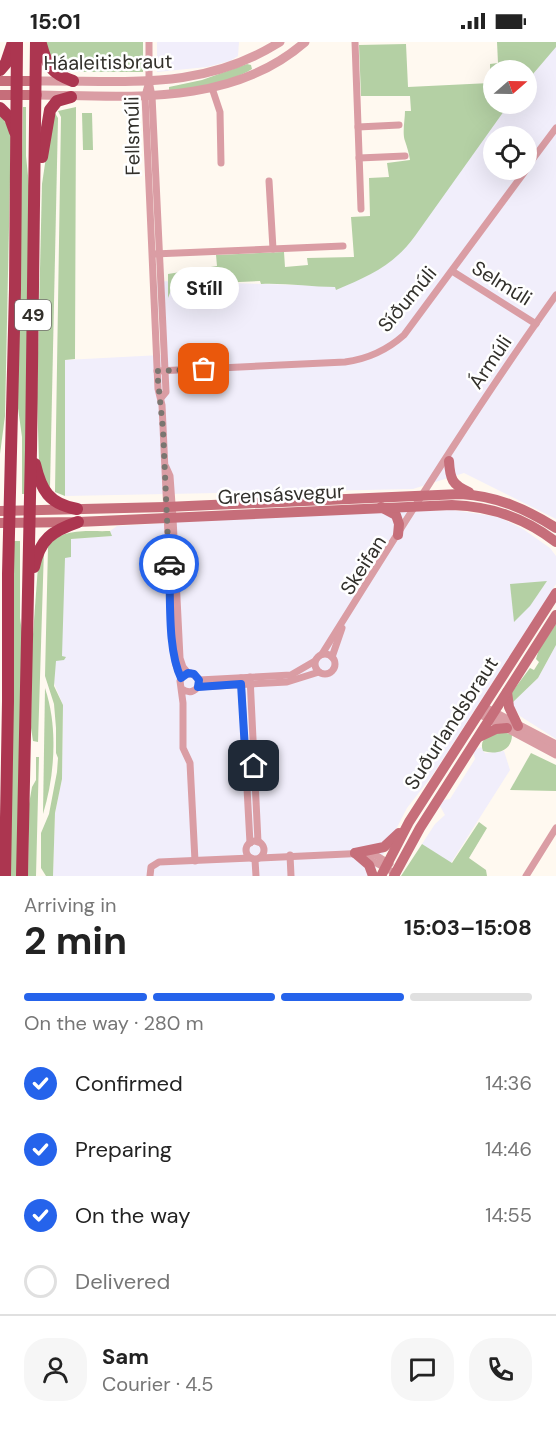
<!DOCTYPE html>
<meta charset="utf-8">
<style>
:root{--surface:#fff;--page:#f6f6f6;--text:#222;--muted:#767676;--line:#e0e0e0;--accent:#2563eb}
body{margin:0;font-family:"DM Sans",sans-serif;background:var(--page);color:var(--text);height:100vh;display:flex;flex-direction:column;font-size:22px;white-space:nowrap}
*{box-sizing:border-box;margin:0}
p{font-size:20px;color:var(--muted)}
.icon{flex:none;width:33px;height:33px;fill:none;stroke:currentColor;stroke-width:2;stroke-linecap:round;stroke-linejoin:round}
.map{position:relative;height:834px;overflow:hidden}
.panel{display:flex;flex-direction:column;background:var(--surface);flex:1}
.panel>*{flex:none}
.needle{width:39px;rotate:70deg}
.fabs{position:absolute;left:483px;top:18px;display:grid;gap:12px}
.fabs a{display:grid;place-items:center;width:54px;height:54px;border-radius:50%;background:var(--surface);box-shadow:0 6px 24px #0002;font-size:30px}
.pin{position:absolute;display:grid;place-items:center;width:51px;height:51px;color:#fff;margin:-26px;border-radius:12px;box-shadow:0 3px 9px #0006}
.courier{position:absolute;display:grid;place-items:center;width:60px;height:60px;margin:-30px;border:4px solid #2563eb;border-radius:50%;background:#fff;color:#222;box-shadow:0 2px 8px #0007}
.bubble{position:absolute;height:42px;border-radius:21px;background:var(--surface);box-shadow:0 6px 24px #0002;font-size:20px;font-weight:700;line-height:42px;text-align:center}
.overview em{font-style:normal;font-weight:700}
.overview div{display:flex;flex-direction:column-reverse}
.overview{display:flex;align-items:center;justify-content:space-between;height:102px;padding:0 24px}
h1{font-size:39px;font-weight:700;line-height:45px}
.bar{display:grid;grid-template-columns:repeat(4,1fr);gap:9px 6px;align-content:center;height:72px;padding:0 24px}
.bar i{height:8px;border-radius:4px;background:var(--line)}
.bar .active{background:var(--accent)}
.bar p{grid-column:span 4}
.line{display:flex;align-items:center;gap:15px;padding:0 24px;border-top:2px solid var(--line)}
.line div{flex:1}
.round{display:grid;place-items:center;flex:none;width:63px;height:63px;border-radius:24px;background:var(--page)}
ol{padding:0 24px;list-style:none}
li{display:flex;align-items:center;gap:18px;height:66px}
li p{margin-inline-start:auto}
li .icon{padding:6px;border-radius:50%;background:var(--accent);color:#fff;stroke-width:4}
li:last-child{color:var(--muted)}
li i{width:33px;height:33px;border:3px solid var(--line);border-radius:50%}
.status{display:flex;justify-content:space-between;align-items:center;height:42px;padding:0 30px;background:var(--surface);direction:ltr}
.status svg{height:16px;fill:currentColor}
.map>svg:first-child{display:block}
.commercial{fill:#f1eefb;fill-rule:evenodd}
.green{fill:#b4d0a4}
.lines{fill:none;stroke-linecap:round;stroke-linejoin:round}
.minor{stroke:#da9da4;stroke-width:7}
.tertiary{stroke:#da9da4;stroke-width:9}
.secondary{stroke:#c66e7a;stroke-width:10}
.trunk{stroke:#ac3650;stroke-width:12}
.done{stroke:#7a7670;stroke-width:6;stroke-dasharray:0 10.8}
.route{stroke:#2563eb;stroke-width:8}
.labels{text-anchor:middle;stroke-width:5;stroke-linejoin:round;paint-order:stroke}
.shield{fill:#fff;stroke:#706e6b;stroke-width:1.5}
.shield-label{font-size:18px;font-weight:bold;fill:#32302b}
.street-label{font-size:20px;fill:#32302b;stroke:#fff}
</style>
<div class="status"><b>15:01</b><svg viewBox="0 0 49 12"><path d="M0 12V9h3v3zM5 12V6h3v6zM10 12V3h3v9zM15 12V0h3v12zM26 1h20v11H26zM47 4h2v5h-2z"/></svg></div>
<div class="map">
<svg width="556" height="834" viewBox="0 0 556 834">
<rect width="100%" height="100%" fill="#fff9f0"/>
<g class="commercial">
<polygon points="157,0 239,0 238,14 230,19 207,25 157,30"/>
<path d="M556 3V477L464 431 413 447 65 454V318L161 313 157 239 335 244 393 208 509 62H526L527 40ZM494 94H526V128H494Z"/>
<polygon points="453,468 499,475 523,487 550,506 556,514 556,542 432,734 407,766 372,834 53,834 55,771 62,737 63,663 54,641 63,497 111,494 110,489 117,484 153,482 204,476"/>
<polygon points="556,603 556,697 520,674 512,661 538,636"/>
<polygon points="481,705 485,711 504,709 510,728 451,821 422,802 435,782 445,773 440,764 444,758 450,757 475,717 473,709"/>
</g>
<g class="green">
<polygon points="44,0 143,0 143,30 71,30 55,27"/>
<path d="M497 0H556V5L527 39 526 28H494V62H509L415 194C393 224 369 234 336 248L335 245C310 245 286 241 261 242L260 239 173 243 168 256V232L217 224 216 213 284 210 285 225 308 223 307 216 354 215 351 175 370 174 369 136 389 135 387 121 410 118C409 111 407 105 405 99 402 91 405 78 405 69H411L410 54H361L359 3 406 2 408 45 490 41V22L498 21Z"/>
<path d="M247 22 251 23 252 27C228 42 197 45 169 49V45L202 38Z"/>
<polygon points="23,65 26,65 26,114 31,163 25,452 22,452 22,395 17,359"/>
<polygon points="76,65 75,317 65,318 65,454 55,450 61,75 58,69"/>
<polygon points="53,68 58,76 50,446 44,441 39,420 37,355 42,142"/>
<polygon points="82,71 92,71 93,108 83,108"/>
<polygon points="0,72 11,89 5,374 0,412"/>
<path d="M110 489 112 494 71 497V515L65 516 62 614 66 615 64 618 56 619 54 644 63 663 62 737 55 771 53 834H46L41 826V791L49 772 57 730 58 716 56 711V686L54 662 45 634 48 505C61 485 89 490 110 489Z"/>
<polygon points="14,499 20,499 20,576 22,590 17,834 10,834"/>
<polygon points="44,506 38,700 33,699 31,686 32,606 38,524"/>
<polygon points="547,539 530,564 514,580 510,542"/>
<polygon points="556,582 556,603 538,636 512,661 512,650 530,626 534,628 539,620 536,617 539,607"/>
<path d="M45 646C58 685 55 733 43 772Z"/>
<path d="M500 688 512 693C512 709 496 713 483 709 478 696 491 692 500 688Z"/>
<polygon points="531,711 556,723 556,749 510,748"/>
<polygon points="36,715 39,715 36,834 28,834 29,762 32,745 36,738"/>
<polygon points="479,780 487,786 469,816 486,828 487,834 401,834 422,802 452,821"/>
</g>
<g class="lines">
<g class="minor">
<polyline points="149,0 149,39 152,54 166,350 161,356"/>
<polyline points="355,0 361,167"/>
<polyline points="149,39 145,54 158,347 162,363 173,601 176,623 181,636"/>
<polyline points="212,46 220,70 221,121"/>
<polyline points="358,85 399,83"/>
<polyline points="359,116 405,114"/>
<polyline points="526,126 556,86"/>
<polyline points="269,139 273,207"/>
<polyline points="154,212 343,204"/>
<polyline points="452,229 536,282"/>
<path d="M157 329 345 320C368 317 386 309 404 293L526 128"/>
<polyline points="166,425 170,434 173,476 180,616 183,625 188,631"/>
<path d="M322 612C398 491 473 369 556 253"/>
<circle cx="325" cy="622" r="10"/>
<polyline points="332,615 342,586"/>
<polyline points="250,635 258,800"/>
<polyline points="241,636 250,801"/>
<polyline points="199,638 291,633 315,619"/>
<polyline points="198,645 287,640 319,630"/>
<path d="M182 647C189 652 195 650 199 643L198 636 191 631 183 634 180 639 183 661V706L190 721 195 819"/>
<circle cx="255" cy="808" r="9"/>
<polyline points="290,813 291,834"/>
<polyline points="361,813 395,831"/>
<polyline points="260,816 368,811 377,814 390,822"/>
<polyline points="255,818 256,834"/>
<polyline points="150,834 151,825 159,820 251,816"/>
<polyline points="526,834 556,786"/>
</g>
<g class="tertiary">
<path d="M36 39C126 38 200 50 280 0"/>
<path d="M37 53C128 54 231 65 305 0"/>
<polyline points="483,665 556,703"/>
<polyline points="479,671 556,712"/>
</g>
<g class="secondary">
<polyline points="0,39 36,39"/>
<polyline points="0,53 37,53"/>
<path d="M449 419C450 437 452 443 469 450"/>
<polyline points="381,465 396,473 399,482 398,493"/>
<path d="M0 469 166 465 461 452C497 454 526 467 556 486"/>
<path d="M0 481 78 480 452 463C491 464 525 476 556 500"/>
<polyline points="507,650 509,665 518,684"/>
<polyline points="479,695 496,687 507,686"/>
<polyline points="355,811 384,805 399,791"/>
<polyline points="355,811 369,823 373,834"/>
<polyline points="381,834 409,780 556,551"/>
<polyline points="394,834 420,786 556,573"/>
</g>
<g class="trunk">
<path d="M41 2C47 24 51 31 73 39"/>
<polyline points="0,28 6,21 13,0"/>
<polyline points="0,66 10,76 15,90"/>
<polyline points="42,115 50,68 57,59 71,55"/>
<path d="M35 422C41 448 49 462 77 467"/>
<path d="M34 525C40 497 52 489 78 480"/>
<polyline points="5,834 8,659 8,532 15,247 17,0"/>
<polyline points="22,834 31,408 36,0"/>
</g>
</g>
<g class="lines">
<polyline class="done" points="169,522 163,387 157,329 204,327"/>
<path class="route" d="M169 522C171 555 167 607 181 636L188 631 194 632 199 638 198 645 241 642 246 724H254"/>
</g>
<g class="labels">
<rect class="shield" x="15" y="258" width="36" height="30" rx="4.5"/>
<g class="shield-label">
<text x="33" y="279">49</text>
</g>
<g class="street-label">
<text transform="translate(108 20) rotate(-1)" y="7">Háaleitisbraut</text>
<text transform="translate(132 94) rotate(-91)" y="7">Fellsmúli</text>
<text transform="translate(502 241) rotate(32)" y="7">Selmúli</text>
<text transform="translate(407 257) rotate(-50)" y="7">Síðumúli</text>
<text transform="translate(490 320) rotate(-56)" y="7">Ármúli</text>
<text transform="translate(281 452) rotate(-3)" y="7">Grensásvegur</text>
<text transform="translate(363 523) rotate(-57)" y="7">Skeifan</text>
<text transform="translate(451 681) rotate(-57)" y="7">Suðurlandsbraut</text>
</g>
</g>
</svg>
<div class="fabs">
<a><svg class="needle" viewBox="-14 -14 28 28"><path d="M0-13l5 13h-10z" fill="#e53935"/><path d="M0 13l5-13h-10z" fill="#767676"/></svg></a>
<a><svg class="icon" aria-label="locate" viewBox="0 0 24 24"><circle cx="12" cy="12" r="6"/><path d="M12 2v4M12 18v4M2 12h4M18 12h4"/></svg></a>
</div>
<div class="pin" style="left:204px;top:327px;background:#ea580c"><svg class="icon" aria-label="bag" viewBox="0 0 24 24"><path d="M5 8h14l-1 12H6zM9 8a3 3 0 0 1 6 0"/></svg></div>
<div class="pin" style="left:254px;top:724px;background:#1f2937"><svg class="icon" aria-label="home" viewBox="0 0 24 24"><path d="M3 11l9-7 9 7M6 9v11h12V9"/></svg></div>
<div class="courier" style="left:169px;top:522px"><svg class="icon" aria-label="car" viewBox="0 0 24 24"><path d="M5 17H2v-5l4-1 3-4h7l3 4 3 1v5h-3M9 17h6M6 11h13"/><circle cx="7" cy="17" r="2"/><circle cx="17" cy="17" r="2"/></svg></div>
<div class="bubble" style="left:170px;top:225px;width:69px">Stíll</div>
</div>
<section class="panel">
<div class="overview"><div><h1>2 min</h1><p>Arriving in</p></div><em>15:03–15:08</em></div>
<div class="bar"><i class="active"></i><i class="active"></i><i class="active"></i><i></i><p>On the way · 280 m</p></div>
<ol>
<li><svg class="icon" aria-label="check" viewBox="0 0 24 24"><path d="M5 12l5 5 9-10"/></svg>Confirmed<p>14:36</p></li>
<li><svg class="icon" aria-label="check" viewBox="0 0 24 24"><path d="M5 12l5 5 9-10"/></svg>Preparing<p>14:46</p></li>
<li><svg class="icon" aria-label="check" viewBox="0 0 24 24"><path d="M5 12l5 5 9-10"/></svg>On the way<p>14:55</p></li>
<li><i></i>Delivered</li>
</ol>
<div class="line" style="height:108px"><a class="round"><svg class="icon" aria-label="person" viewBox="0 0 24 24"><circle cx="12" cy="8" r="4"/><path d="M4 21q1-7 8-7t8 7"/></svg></a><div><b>Sam</b><p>Courier · 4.5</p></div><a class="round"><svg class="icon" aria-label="chat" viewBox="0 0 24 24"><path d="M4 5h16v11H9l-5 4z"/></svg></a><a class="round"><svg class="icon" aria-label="phone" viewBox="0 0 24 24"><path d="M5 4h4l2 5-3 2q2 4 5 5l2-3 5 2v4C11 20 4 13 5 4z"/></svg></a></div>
</section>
